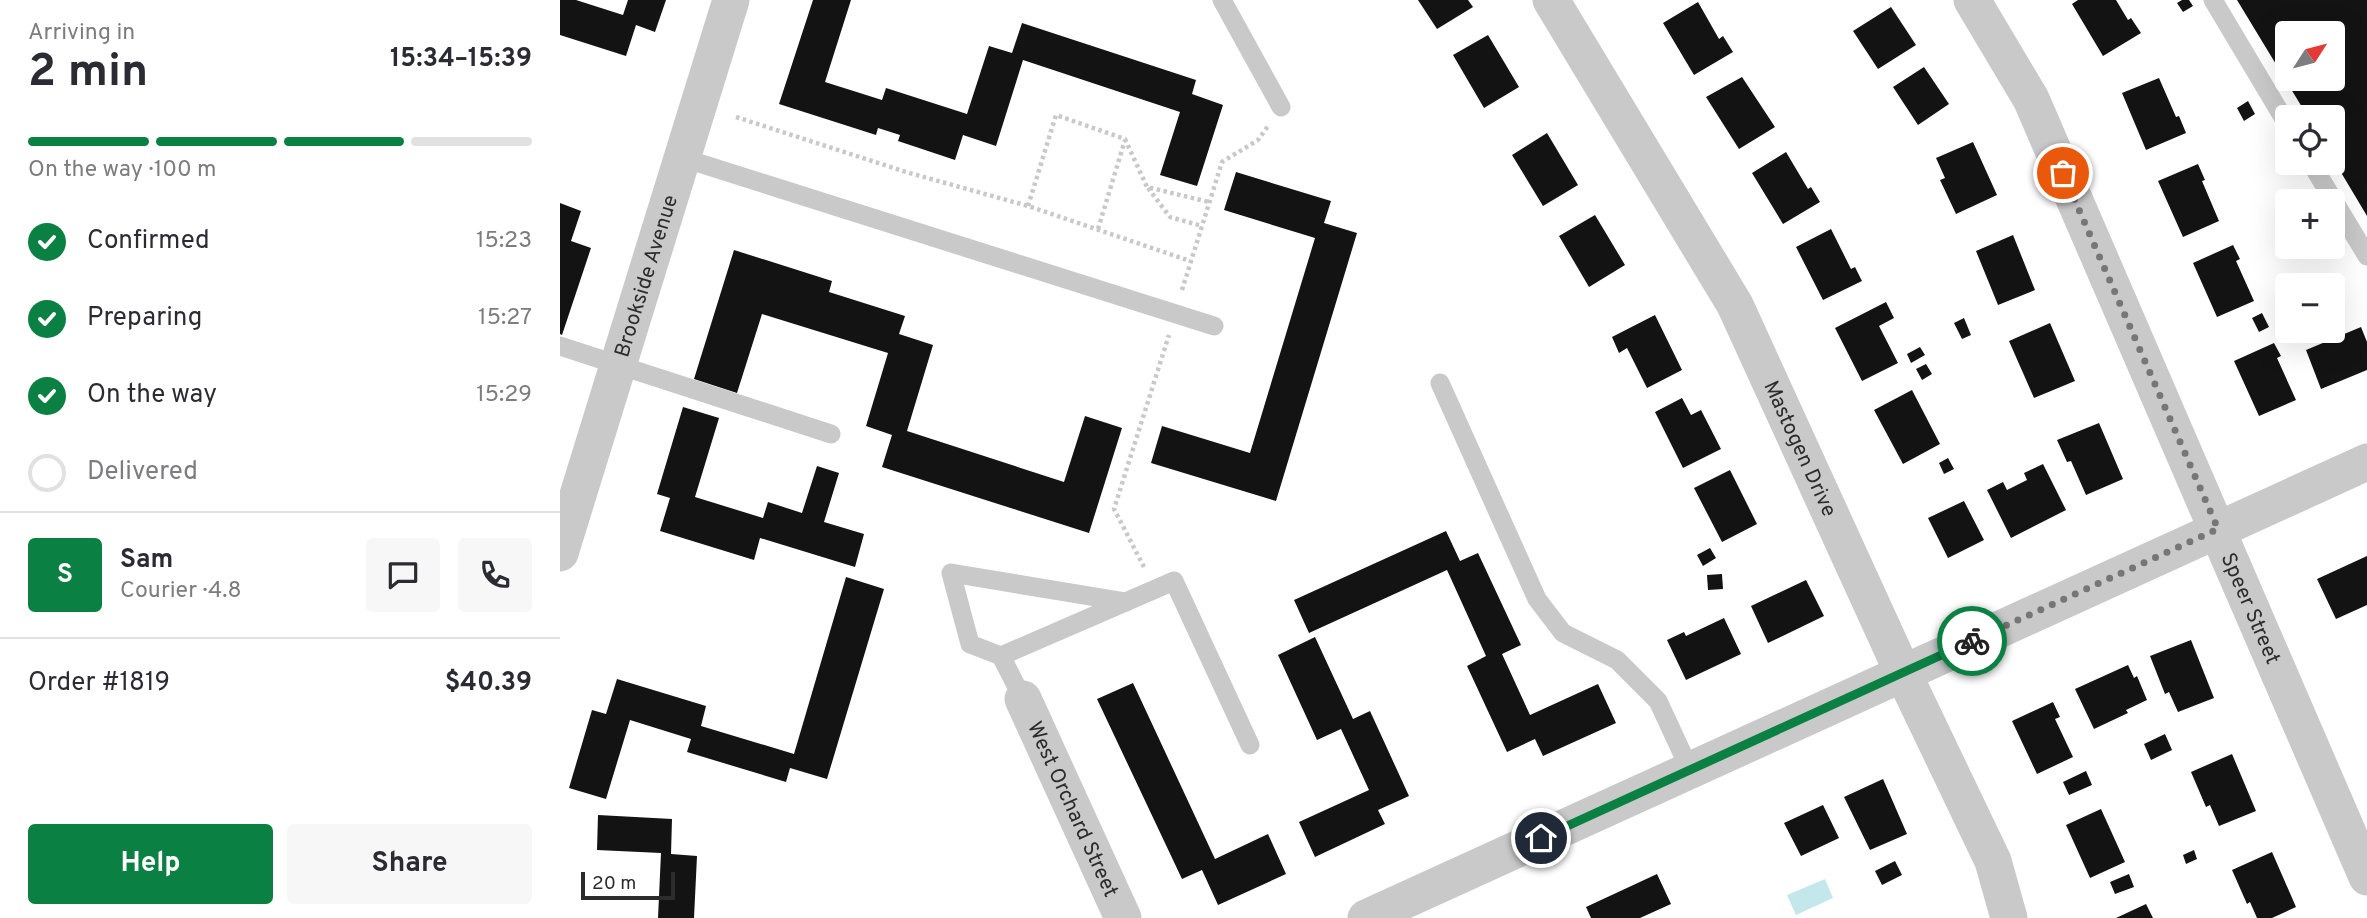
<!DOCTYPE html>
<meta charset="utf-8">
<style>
:root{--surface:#fff;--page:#f7f7f7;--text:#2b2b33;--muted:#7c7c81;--line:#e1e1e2;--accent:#0b8043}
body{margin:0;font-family:Overpass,sans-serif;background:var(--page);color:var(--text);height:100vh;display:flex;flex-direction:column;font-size:26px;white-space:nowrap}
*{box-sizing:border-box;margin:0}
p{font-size:23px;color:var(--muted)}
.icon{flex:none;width:38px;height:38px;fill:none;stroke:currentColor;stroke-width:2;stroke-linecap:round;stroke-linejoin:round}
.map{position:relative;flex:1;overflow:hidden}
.details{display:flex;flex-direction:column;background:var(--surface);width:560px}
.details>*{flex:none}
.needle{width:46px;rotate:54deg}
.fabs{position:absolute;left:1715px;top:21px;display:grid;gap:14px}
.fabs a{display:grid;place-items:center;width:70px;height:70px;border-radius:7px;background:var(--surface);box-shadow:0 7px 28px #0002;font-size:35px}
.scale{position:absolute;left:21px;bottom:18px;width:94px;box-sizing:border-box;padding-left:7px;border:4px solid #2c2c2c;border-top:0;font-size:19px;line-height:24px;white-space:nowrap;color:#2c2c2c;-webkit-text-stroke:5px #fff;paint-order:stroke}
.pin{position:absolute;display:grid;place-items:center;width:60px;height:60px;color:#fff;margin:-30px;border:4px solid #fff;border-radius:50%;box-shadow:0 2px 7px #0007}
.courier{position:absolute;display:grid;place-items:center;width:70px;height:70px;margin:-35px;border:5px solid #0b8043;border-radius:50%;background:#fff;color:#222;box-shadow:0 2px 9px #0007}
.headline em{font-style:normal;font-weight:700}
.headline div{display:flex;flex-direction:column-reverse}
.headline{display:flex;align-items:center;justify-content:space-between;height:119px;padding:0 28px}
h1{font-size:46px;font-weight:700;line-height:52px}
.bar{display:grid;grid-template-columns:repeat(4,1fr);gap:10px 7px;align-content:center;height:84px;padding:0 28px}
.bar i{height:9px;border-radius:5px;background:var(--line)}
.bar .current{background:var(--accent)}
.bar p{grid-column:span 4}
.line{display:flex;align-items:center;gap:18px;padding:0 28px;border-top:2px solid var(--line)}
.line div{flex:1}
.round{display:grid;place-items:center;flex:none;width:74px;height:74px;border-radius:7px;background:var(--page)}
ol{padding:0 28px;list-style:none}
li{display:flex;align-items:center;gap:21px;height:77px}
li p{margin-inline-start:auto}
li .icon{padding:7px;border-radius:50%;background:var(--accent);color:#fff;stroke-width:4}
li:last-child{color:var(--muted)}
li i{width:38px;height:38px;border:4px solid var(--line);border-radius:50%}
.primary-button{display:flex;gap:14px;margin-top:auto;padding:14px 28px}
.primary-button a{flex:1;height:80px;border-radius:7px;background:var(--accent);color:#fff;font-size:28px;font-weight:700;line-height:80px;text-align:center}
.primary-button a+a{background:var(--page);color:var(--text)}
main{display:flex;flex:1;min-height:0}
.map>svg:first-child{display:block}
.water{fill:#c4e7eb}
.building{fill:#131313;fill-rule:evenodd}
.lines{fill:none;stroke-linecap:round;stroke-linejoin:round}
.path{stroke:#c9c9c9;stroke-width:4.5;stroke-dasharray:3.5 3.5;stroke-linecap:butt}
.lane{stroke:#c9c9c9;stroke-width:19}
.street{stroke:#c9c9c9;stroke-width:37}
.done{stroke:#767676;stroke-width:7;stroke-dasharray:0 12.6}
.route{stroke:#0b8043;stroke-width:9}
.labels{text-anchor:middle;stroke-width:7;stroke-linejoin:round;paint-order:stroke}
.street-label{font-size:21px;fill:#2c2c2c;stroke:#fff}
</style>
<main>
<section class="details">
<div class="headline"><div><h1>2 min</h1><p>Arriving in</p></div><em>15:34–15:39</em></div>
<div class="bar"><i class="current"></i><i class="current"></i><i class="current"></i><i></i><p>On the way · 100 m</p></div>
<ol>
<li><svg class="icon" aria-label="check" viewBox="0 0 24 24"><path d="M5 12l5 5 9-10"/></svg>Confirmed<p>15:23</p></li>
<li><svg class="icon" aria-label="check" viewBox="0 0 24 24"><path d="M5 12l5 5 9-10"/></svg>Preparing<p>15:27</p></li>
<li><svg class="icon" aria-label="check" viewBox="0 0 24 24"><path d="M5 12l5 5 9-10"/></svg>On the way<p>15:29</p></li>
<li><i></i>Delivered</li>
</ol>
<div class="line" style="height:126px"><b class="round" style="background:var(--accent);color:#fff">S</b><div><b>Sam</b><p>Courier · 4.8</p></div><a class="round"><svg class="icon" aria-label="chat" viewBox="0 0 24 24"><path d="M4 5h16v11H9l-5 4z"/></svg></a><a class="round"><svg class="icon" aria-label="phone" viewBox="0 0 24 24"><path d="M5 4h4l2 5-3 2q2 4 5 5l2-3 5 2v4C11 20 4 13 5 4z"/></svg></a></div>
<div class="line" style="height:91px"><div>Order #1819</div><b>$40.39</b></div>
<div class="primary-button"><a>Help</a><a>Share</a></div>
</section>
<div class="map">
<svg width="1807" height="918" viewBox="0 0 1807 918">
<rect width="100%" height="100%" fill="#fff"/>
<polygon class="water" points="1265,879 1273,898 1236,915 1227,895"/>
<g class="building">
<polygon points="0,0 16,0 63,15 68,0 106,0 95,32 76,25 66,56 0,35"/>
<polygon points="253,0 291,0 265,82 322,100 326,88 407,114 429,46 452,53 462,23 636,80 632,94 663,105 637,186 600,175 620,112 463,60 436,146 403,135 395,160 338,141 340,135 318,128 316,135 219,104"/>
<polygon points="858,0 908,0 913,7 877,29"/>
<polygon points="1518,0 1556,0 1568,20 1571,18 1581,33 1543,56 1512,4"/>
<polygon points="1622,0 1629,0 1633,6 1623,12 1617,3"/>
<path d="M1677 0H1807V216L1773 159V117H1748ZM1727 33H1773V79H1727Z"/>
<polygon points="1138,2 1159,39 1163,36 1173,52 1134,75 1103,23"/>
<polygon points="1331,7 1356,45 1318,69 1293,31"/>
<polygon points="928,35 959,87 924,108 893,55"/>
<polygon points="1364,67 1389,104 1358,125 1333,87"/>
<polygon points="1182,77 1215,127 1179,149 1146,97"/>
<polygon points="1599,78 1616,117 1619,116 1626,133 1586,150 1562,93"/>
<polygon points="1688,101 1695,114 1684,121 1677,108"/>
<polygon points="987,133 1018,185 983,206 952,155"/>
<polygon points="1413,142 1437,195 1396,214 1380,180 1385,178 1376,158"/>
<polygon points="1226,152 1248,189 1251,187 1260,202 1223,224 1192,173"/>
<polygon points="1638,164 1645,180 1642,181 1659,221 1623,237 1598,181"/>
<polygon points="676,172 771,201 764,223 797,233 716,501 591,463 602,426 690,453 755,238 664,210"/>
<polygon points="0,203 21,211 11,241 31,248 2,335 0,334"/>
<polygon points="1035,215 1065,265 1029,287 999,236"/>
<polygon points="1271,229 1291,269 1295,267 1302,281 1263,300 1236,247"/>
<polygon points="1453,235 1475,290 1438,305 1416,251"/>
<polygon points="1673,245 1680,259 1676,261 1694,301 1657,317 1633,263"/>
<polygon points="174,250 272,281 269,292 345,316 339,334 373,345 347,431 504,482 525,416 562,428 529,533 322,467 332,435 306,426 328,353 202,314 177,393 134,379"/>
<polygon points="1326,302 1334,318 1319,326 1338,363 1302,381 1275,328"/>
<polygon points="1702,313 1709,327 1699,332 1692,318"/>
<polygon points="1095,315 1122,370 1087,388 1067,348 1059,353 1052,337"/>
<polygon points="1404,318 1411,335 1402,339 1394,323"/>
<polygon points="1490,323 1515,381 1474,398 1449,341"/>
<polygon points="1801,327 1807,342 1807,370 1761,389 1746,350"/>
<polygon points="1714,343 1721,356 1717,358 1736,400 1699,416 1674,361"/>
<polygon points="1360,347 1365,355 1351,363 1347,354"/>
<polygon points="1366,364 1372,374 1362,380 1356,369"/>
<polygon points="1352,390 1380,444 1343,464 1314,410"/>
<polygon points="1122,398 1131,415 1141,410 1161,449 1123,468 1095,412"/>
<polygon points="123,407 159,418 135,497 203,518 208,502 242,513 257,466 279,473 264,522 304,534 295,567 200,538 194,560 100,531 110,498 97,494"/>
<polygon points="1539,423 1563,479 1526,495 1511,461 1507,462 1497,440"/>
<polygon points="1388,458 1394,469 1384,474 1379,463"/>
<polygon points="1483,464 1506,510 1451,538 1427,490 1443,482 1447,490 1467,480 1464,473"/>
<polygon points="1170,470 1197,524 1162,542 1134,488"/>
<polygon points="1404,501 1424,540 1388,558 1368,518"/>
<polygon points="886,531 900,561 918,553 961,645 942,654 970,715 1038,684 1056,723 983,756 975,739 947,752 907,666 926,656 887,570 749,633 734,600"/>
<polygon points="1150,548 1156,558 1143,566 1137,555"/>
<polygon points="1807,556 1807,605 1776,619 1757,579"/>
<polygon points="1162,574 1163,589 1148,590 1147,575"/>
<polygon points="286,577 324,589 267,779 230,768 226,782 127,752 131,739 70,720 46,799 9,788 32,710 46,714 57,679 146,706 141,726 234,754"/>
<polygon points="1246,580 1264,616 1208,643 1191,606"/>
<polygon points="1164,618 1181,654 1126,680 1107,640 1124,632 1126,636"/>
<polygon points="755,637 793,719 810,711 849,796 818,810 825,824 755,857 739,822 809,790 781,729 757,740 718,655"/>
<polygon points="1631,640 1654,698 1618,712 1609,692 1605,694 1590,656"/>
<polygon points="1568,665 1574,678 1577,676 1587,700 1566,710 1568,713 1534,729 1515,689"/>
<polygon points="573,683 655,859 708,834 726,874 658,905 642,870 622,879 537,699"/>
<polygon points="1493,702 1500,717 1495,719 1513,757 1477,774 1452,721"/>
<polygon points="1605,734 1612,750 1591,760 1584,744"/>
<polygon points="1672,754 1696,811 1659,826 1650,805 1646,807 1631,772"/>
<polygon points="1526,771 1532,785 1509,795 1503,782"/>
<polygon points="1323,779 1347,834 1310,850 1284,797"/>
<polygon points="1263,805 1279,838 1241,856 1224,823"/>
<polygon points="1541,809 1565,862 1530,878 1506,825"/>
<polygon points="38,815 112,819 111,854 137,856 134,918 98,918 101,853 37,850"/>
<polygon points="1634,850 1637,859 1626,864 1623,855"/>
<polygon points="1712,852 1736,907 1712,918 1697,918 1690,902 1687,904 1672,870"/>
<polygon points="1335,861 1342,875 1322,885 1315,871"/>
<polygon points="1097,874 1111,904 1080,918 1031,918 1026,907"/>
<polygon points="1569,874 1574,887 1555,894 1550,882"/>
<polygon points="1586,904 1593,918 1556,918"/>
</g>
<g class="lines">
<g class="path">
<polyline points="176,117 346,172 468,206 630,261"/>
<polyline points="588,188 610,217 642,226"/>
<polyline points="468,206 496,115 565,139 587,187 649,202"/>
<polyline points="538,229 565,140"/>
<polyline points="622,290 662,162 698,140 708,126"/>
<polyline points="584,567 554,509 609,335"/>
</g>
<g class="lane">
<polyline points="662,0 721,107"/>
<polyline points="1653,0 1727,124"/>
<polyline points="123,158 654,326"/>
<polyline points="1751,163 1807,256"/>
<polyline points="0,346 271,434"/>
<polyline points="880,383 977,599 1003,633 1057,660 1098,701 1130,770"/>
<polyline points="441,656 410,644 391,573 566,602"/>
<polyline points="463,699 441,656 614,581 690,745"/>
</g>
<g class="street">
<path id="s1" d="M991 0 1175 305 1343 673 1433 861 1449 918"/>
<path id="s2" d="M1412 0 1471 99 1807 877"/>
<path id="s3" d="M0 553 171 0"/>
<path id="s4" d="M463 699 563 918"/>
<polyline points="806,918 1807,462"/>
</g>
</g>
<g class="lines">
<polyline class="done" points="1412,641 1658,529 1503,173"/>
<polyline class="route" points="981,838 1412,641"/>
</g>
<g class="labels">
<g class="street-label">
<text dy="7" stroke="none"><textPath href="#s3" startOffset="290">Brookside Avenue</textPath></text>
<text dy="7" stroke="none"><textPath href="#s1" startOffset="514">Mastogen Drive</textPath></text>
<text dy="7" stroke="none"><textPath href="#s2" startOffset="670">Speer Street</textPath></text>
<text dy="7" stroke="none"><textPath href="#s4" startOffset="121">West Orchard Street</textPath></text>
</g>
</g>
</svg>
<div class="fabs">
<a><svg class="needle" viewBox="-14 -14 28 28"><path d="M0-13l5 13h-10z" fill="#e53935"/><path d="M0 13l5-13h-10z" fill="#7c7c81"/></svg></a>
<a><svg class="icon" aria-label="locate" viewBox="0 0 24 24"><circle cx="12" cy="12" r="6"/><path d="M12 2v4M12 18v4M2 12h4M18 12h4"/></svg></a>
<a>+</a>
<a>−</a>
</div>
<div class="scale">20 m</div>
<div class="pin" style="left:1503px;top:173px;background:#ea580c"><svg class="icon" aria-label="bag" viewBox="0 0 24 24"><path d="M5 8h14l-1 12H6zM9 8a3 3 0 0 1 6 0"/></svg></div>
<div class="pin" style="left:981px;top:838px;background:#1f2937"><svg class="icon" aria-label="home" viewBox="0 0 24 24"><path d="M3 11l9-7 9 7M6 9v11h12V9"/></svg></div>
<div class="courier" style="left:1412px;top:641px"><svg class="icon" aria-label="bike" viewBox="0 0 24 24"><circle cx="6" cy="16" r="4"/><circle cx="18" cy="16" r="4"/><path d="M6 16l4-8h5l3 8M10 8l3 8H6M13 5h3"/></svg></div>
</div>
</main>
